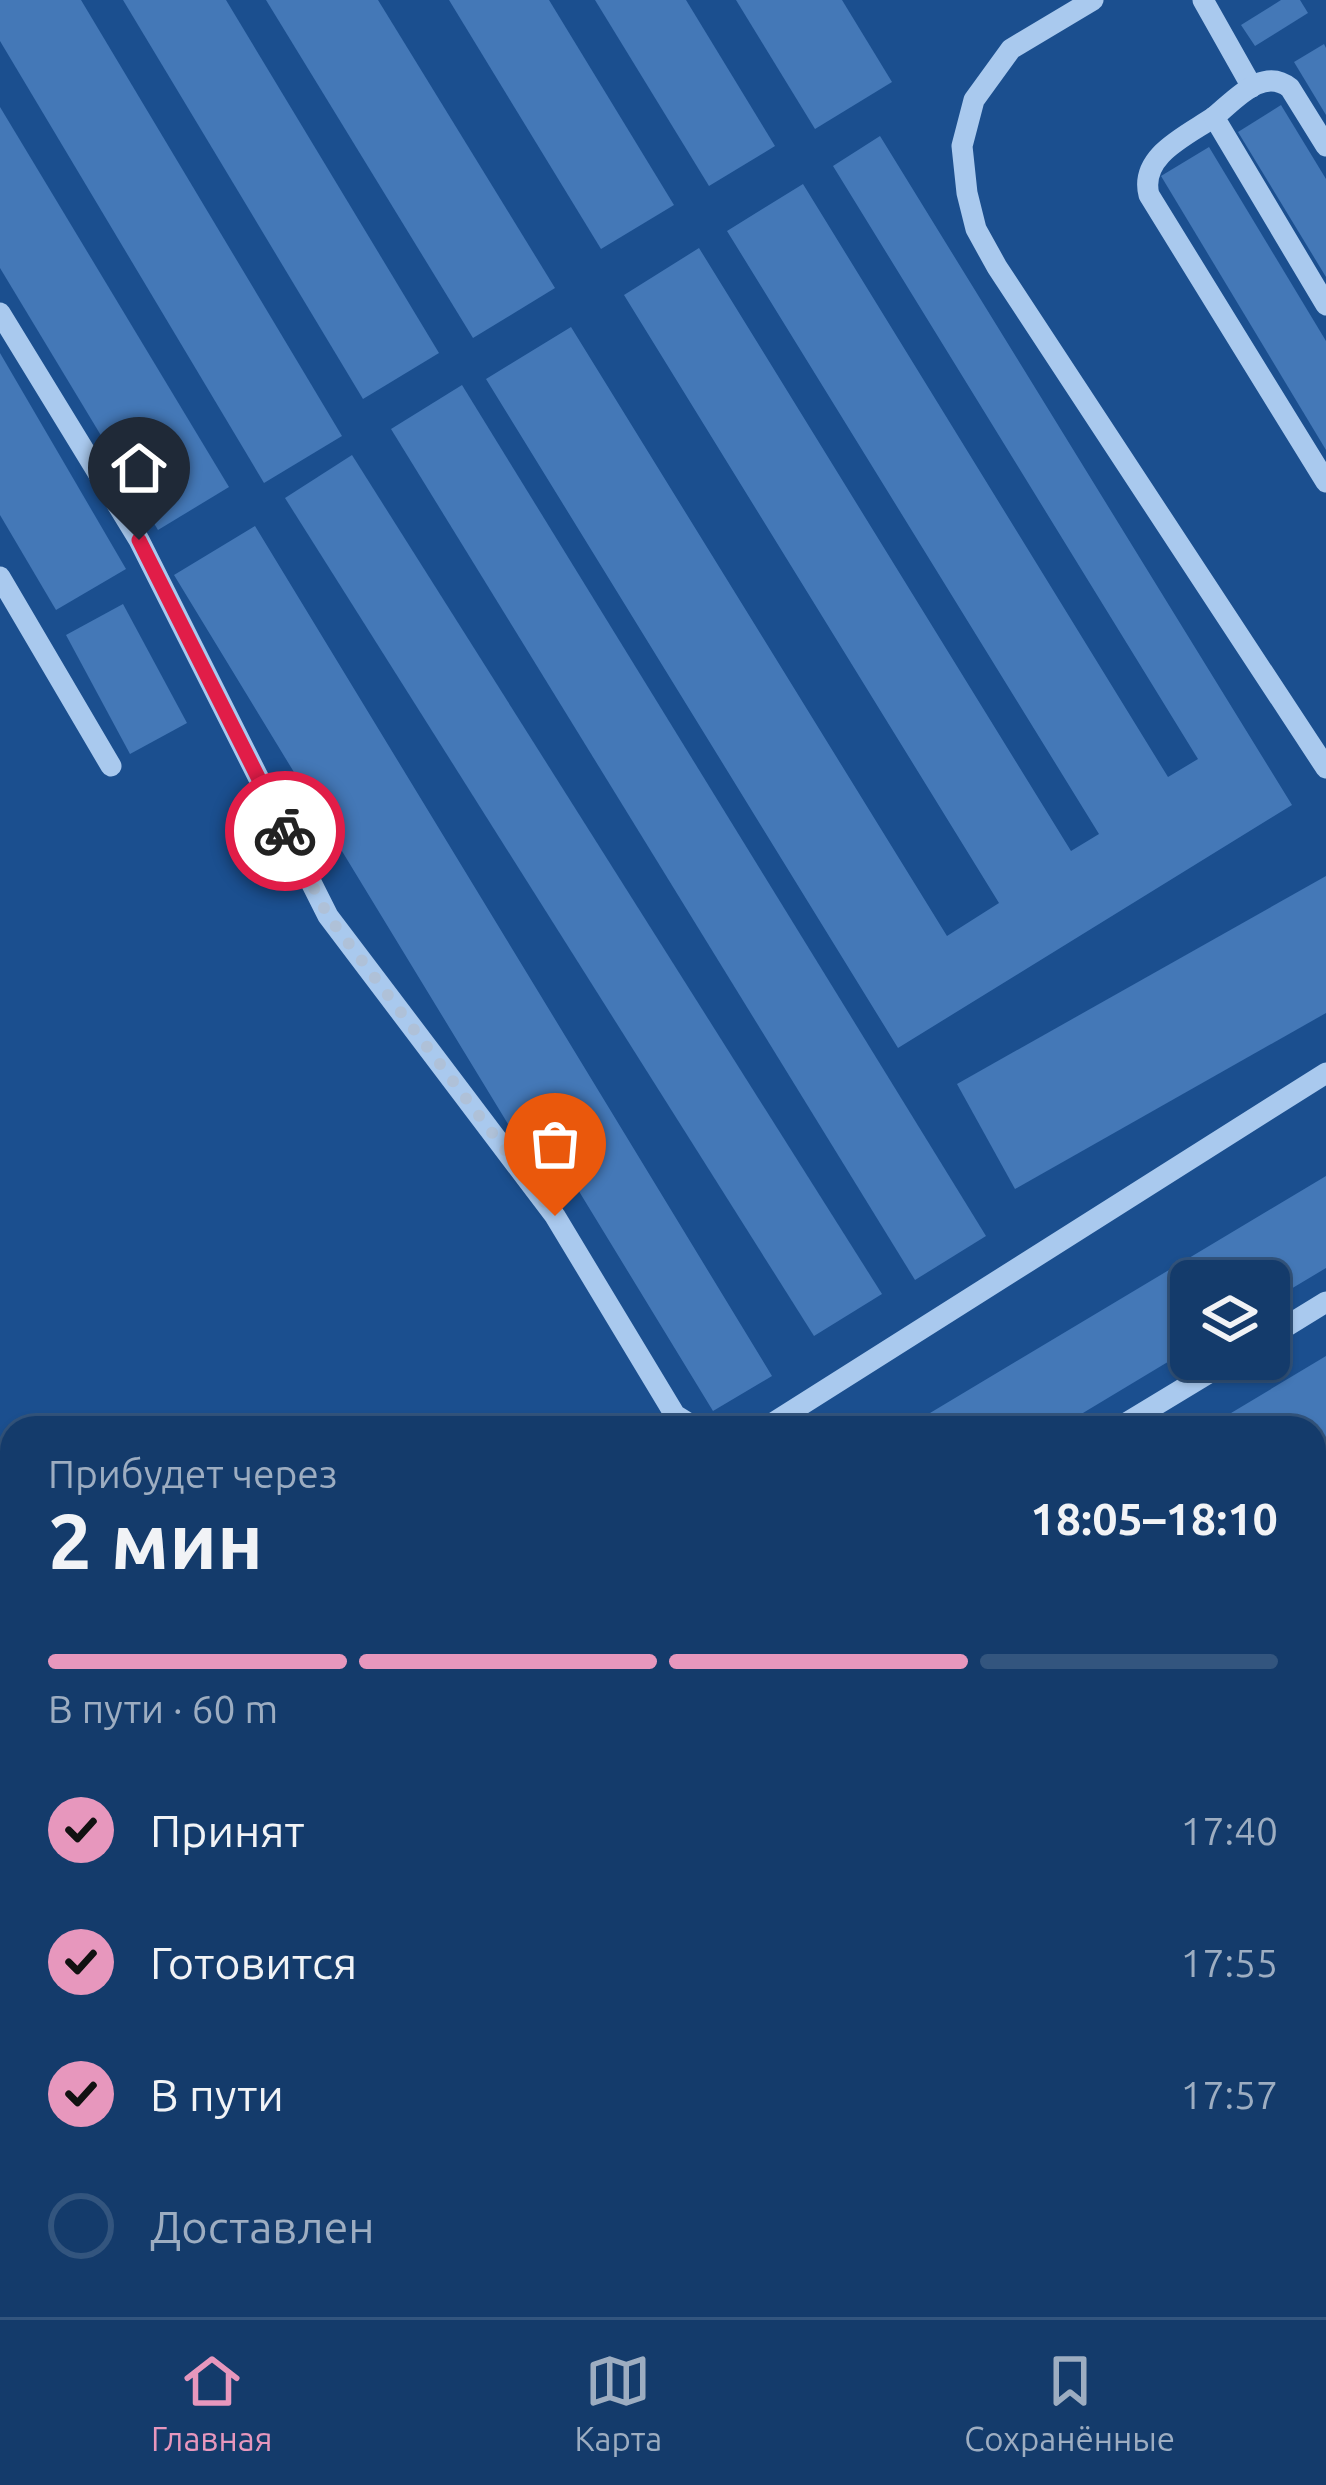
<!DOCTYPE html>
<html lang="ru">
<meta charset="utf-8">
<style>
:root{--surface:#143b6b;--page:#214673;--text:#f1f3f6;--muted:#9dadc1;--line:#33557e;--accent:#e797bd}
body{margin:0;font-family:Ubuntu,sans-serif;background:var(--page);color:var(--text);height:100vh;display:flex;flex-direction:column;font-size:45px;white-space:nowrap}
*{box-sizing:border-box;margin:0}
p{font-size:39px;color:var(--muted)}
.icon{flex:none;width:66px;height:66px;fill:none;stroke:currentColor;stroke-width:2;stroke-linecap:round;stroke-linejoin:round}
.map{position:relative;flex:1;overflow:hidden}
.side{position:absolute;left:0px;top:1416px;width:1326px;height:903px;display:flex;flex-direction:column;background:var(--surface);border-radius:36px 36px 0 0;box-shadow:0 3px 9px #0004,0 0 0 3px var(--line)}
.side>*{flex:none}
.controls{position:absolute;left:1170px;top:1260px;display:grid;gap:24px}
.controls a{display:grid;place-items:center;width:120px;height:120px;border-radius:18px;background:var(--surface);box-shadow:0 3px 9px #0004,0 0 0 3px var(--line);font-size:60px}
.pin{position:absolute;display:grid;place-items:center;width:102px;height:102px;color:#fff;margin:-123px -51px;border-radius:50% 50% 50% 0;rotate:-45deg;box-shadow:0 0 12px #0007}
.pin .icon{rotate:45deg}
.courier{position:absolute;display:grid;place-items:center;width:120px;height:120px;margin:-60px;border:9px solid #e11d48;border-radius:50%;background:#fff;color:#222;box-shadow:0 3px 15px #0007}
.headline em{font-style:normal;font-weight:700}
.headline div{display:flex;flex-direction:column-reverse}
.headline{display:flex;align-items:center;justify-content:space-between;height:204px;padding:0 48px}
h1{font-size:78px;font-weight:700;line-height:90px}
.bar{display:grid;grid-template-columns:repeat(4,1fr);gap:18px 12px;align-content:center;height:144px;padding:0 48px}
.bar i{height:15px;border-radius:9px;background:var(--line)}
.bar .on{background:var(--accent)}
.bar p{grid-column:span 4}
ol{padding:0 48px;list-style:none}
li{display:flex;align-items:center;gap:36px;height:132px}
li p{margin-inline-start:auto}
li .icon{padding:12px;border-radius:50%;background:var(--accent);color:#111;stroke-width:4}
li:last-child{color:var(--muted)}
li i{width:66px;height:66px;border:6px solid var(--line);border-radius:50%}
.tabs{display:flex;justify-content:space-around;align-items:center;height:168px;border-top:3px solid var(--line);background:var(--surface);font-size:33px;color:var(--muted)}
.tabs a{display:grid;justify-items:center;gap:6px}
.tabs .on{color:var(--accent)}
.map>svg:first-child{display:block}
.building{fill:#4478b7}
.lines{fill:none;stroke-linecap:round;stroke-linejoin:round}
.path{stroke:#a9c9ee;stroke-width:6;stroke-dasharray:6 9;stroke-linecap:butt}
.minor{stroke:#a9c9ee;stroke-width:21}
.done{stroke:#afc1d8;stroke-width:12;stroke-dasharray:0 21.6}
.route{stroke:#e11d48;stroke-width:15}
</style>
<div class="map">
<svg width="1326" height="2317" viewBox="0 0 1326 2317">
<rect width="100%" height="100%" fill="#1b4f8f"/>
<g class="building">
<polygon points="0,0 81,0 342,436 264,483 0,41"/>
<polygon points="123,0 226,0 439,353 363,399"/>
<polygon points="266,0 378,0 555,288 473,338"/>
<polygon points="449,0 549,0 674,205 601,249"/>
<polygon points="595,0 686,0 775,146 709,186"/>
<polygon points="736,0 842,0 892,82 815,129"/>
<polygon points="1281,0 1300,0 1308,13 1255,46 1241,25"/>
<polygon points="1324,44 1326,48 1326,115 1294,62"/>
<polygon points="1281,105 1326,179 1326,277 1238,132"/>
<polygon points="0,107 229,487 158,530 0,268"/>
<polygon points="880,136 1292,805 898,1048 486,379 571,327 947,936 999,903 624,295 699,248 1071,851 1099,834 727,231 803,184 1168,777 1198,759 833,166"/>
<polygon points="1209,147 1326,341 1326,450 1161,176"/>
<polygon points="0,353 126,569 56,610 0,515"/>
<polygon points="462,385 986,1236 915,1280 391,429"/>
<polygon points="352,455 882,1294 814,1336 285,498"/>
<polygon points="255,526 772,1376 713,1411 530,1111 508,1124 174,575"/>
<polygon points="123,604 187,723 130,754 66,635"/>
<polygon points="1326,876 1326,1013 1015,1189 957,1084"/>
<polygon points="1326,1176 1326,1268 1269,1302 1269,1281 1191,1281 1191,1348 1058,1428 905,1428"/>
<polygon points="1326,1356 1326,1446 1314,1453 1314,1428 1206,1428"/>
</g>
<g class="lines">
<polyline class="path" points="689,2317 690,2307"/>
<g class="minor">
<polyline points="1093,0 1011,49 974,100 962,146 967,193 976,229 997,267 1326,768"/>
<polyline points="1203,0 1252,87"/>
<path d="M1214 117C1186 136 1139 156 1149 195L1326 482"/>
<path d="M1326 146 1290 88C1263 66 1235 100 1214 117L1326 305"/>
<polyline points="0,313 139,540 328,916 555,1216 675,1415 696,1428"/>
<polyline points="0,577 111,766"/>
<polyline points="1269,1337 1326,1302"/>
<polyline points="765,1428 1326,1073"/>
<polyline points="1118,1428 1232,1359"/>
<polyline points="0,1663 12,1683"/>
<polyline points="187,2307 190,2317"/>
<polyline points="370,2307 372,2317"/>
</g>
</g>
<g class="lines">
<polyline class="done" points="285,831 328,916 555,1216"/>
<polyline class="route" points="139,540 285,831"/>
</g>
</svg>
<div class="controls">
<a><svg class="icon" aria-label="layers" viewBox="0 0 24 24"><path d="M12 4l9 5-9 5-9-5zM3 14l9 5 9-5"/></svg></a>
</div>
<div class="pin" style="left:555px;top:1216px;background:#ea580c"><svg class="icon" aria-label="bag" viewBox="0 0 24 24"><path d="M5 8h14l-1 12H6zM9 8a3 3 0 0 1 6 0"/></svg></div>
<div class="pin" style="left:139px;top:540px;background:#1f2937"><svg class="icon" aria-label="home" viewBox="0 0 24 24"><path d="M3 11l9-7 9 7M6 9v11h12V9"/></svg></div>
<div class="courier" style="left:285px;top:831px"><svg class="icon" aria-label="bike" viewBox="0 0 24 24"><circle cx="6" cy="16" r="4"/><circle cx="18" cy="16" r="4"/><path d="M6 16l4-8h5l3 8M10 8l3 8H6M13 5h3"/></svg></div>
<section class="side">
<div class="headline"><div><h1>2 мин</h1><p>Прибудет через</p></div><em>18:05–18:10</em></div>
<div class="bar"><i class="on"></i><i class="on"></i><i class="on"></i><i></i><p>В пути · 60 m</p></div>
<ol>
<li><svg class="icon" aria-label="check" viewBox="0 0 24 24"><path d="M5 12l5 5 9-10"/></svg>Принят<p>17:40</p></li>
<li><svg class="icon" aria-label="check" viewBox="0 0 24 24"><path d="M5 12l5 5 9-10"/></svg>Готовится<p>17:55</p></li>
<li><svg class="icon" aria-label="check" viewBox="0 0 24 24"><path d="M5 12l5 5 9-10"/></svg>В пути<p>17:57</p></li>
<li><i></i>Доставлен</li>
</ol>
</section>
</div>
<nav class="tabs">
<a class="on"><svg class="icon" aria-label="home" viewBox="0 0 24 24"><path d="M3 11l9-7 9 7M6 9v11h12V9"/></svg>Главная</a>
<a><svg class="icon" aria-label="map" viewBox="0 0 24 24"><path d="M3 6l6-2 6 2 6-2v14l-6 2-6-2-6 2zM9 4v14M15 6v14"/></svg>Карта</a>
<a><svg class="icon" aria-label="saved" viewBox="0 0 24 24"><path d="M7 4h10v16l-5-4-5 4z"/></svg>Сохранённые</a>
</nav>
